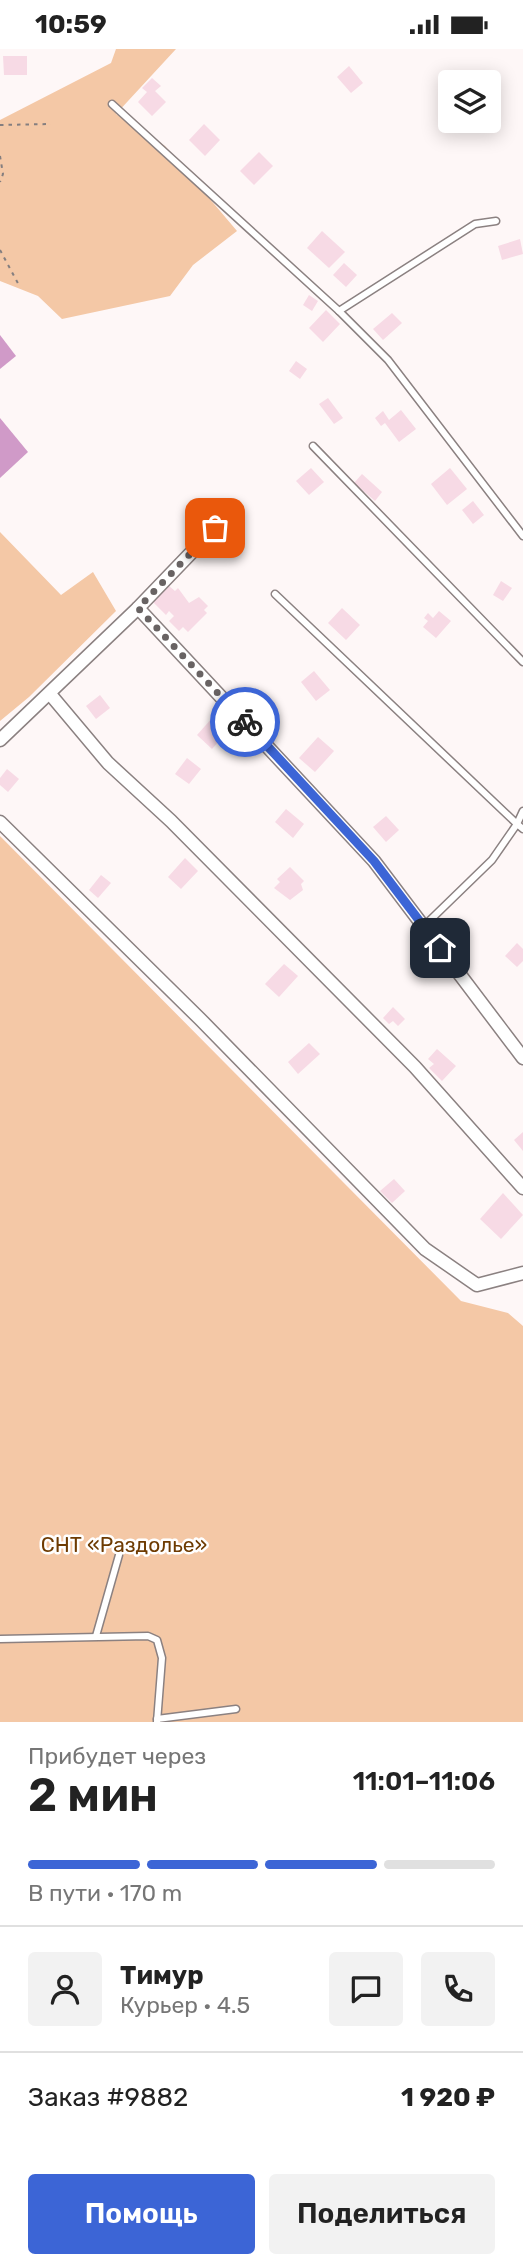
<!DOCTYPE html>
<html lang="ru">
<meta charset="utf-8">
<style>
:root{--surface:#fff;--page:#f2f2f2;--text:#222;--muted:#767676;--line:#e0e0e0;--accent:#3c65d6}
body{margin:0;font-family:Rubik,sans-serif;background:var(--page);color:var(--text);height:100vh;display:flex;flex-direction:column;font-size:26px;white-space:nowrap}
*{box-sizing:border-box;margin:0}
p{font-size:23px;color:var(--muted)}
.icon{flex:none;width:38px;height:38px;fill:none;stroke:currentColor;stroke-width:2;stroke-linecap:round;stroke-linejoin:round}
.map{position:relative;height:1673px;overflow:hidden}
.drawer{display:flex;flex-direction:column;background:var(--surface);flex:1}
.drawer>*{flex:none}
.tools{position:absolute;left:438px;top:21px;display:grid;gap:14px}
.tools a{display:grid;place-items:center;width:63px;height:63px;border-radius:7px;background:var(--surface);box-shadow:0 4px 18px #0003;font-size:35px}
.pin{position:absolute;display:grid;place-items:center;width:60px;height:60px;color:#fff;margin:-30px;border-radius:14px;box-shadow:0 4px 10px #0006}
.courier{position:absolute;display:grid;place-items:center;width:70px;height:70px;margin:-35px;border:5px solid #3c65d6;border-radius:50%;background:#fff;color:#222;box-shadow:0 2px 9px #0007}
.headline em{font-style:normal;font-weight:600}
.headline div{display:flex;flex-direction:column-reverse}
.headline{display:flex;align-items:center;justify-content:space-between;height:119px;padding:0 28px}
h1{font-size:46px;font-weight:600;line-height:52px}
.bar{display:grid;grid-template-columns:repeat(4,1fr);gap:10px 7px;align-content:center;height:84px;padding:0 28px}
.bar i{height:9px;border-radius:5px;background:var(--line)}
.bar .active{background:var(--accent)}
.bar p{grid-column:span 4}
.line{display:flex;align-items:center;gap:18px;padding:0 28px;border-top:2px solid var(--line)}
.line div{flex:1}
.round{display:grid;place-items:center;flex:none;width:74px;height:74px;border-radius:7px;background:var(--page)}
.cta{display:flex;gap:14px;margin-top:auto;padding:14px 28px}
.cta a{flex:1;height:80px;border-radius:7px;background:var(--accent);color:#fff;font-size:28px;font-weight:600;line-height:80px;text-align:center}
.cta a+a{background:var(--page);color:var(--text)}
.status{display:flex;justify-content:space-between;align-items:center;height:49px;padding:0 35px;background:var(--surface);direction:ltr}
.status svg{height:19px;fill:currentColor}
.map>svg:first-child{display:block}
.green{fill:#f4c8a6}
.water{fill:#d09ac8}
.building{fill:#f7dae5}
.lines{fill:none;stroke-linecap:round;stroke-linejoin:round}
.lane-casing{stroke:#8b8181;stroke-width:9}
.street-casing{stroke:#8b8181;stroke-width:15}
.path{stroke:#847e7f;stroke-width:2;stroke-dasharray:3.5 5;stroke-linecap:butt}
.lane{stroke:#fff;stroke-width:6}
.street{stroke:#fff;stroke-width:12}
.done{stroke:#686363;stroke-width:7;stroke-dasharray:0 12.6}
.route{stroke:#3c65d6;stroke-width:9}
.labels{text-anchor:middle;stroke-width:5;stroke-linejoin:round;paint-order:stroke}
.park-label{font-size:21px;fill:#6e3b02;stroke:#fff}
</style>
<div class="status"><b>10:59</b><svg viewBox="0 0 49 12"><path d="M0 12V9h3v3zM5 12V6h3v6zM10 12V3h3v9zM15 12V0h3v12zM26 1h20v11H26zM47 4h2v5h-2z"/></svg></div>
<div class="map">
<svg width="523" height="1673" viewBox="0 0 523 1673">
<rect width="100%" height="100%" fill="#fef7f7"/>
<g class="green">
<polygon points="116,0 176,0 116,65 165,97 237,182 193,216 170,247 62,270 38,247 0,232 0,71 111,14"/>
<polygon points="0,483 61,546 93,523 116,562 29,648 0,672"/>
<polygon points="0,787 461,1252 508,1264 523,1277 523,1673 0,1673"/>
</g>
<g class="water">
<polygon points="0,286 16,307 0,320"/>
<polygon points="0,369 28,403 0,429"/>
</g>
<g class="building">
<polygon points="3,7 27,7 27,26 4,26"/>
<polygon points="349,17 363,34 351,44 337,28"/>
<polygon points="152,29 161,37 155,42 166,53 152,67 138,53 147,43 142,39"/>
<polygon points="493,42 495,53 488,55 488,43"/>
<polygon points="204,75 220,91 205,107 189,91"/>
<polygon points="259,103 273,117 254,136 240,122"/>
<polygon points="322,182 345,203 329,219 307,199"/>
<polygon points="520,190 523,205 502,211 498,197"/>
<polygon points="344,214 357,226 346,238 333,226"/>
<polygon points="309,246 318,252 312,262 303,256"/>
<polygon points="326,261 340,275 323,293 309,279"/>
<polygon points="392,264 402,274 383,291 373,280"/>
<polygon points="296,312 307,320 300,330 289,322"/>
<polygon points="328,349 343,369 334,375 319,355"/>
<polygon points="401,361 416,380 399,393 385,374 381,377 375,369 383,362 389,371"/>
<polygon points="311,419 324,433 309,446 296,432"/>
<polygon points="450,419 467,440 447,456 431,435"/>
<polygon points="362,425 382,443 375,452 354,434"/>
<polygon points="473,452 484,466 473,475 462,461"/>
<polygon points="501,532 512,539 503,552 493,546"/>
<polygon points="169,537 175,542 178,539 189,554 199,548 208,557 204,561 207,564 188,583 183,578 179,582 169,572 174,567 169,562 166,566 153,553"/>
<polygon points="342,559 360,576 346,591 328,574"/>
<polygon points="439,562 451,572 436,589 423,578 428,572 424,569 428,564 433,569"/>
<polygon points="314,622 330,641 316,652 301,633"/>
<polygon points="100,646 110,659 96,670 86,657"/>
<polygon points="213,668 228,682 212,700 197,686"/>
<polygon points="318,688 334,702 315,723 299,709"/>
<polygon points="187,709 201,720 189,735 175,725"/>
<polygon points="7,720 19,730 8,743 0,736 0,729"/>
<polygon points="286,760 304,775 293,789 275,773"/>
<polygon points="386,767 399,781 386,793 373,778"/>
<polygon points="185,809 198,822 181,840 168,828"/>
<polygon points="290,818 304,832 301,835 303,841 290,851 274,839 280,833 277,830"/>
<polygon points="101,826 111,834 98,849 89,841"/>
<polygon points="517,894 523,900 523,912 517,918 505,907"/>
<polygon points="284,915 298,927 279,948 265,935"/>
<polygon points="393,958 405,970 398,977 393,972 389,975 383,969"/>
<polygon points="309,994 320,1005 298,1025 288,1013"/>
<polygon points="437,1000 456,1017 442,1032 429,1019 434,1015 428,1010"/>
<polygon points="523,1083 523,1102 514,1091"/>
<polygon points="394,1130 405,1142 392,1154 380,1142"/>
<polygon points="503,1144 523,1166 501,1190 480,1170"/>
</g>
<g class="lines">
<defs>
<g id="lane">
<polyline points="112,55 339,262 388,311 523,487"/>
<polyline points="339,262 475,175 496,172"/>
<polyline points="313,397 523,613"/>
<polyline points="275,545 517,775 523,762"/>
<polyline points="424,877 492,811 517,775 523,780"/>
<polyline points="96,1587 119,1506"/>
<polyline points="0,1590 148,1587 157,1591 162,1609 157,1673"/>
<polyline points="157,1670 236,1660"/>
</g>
<g id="street">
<polyline points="215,479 138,559 374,812 523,1009"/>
<polyline points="50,645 108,714 171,772 415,1018 523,1139"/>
<polyline points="0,691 138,559"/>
<polyline points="0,773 200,970 425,1200 477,1236 523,1224"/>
</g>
</defs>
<use href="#lane" class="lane-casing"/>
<use href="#street" class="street-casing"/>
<g class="path">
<polyline points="0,76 51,75"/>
<polyline points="0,107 3,125 0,133"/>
<polyline points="0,201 20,238"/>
</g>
<use href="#lane" class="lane"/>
<use href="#street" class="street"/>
</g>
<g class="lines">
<polyline class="done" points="215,479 138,559 245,673"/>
<polyline class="route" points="245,673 374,812 440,899"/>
</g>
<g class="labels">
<g class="park-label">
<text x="124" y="1503">СНТ «Раздолье»</text>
</g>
</g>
</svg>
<div class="tools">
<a><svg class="icon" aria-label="layers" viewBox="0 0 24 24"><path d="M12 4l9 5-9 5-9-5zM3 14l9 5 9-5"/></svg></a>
</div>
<div class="pin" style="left:215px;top:479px;background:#ea580c"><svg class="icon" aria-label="bag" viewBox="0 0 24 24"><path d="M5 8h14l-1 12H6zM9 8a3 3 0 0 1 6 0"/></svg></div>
<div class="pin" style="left:440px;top:899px;background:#1f2937"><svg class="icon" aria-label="home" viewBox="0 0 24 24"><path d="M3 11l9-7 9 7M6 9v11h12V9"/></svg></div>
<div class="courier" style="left:245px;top:673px"><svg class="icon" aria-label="bike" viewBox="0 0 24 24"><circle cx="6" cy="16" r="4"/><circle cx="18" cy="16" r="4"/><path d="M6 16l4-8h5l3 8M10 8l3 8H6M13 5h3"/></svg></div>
</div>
<section class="drawer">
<div class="headline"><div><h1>2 мин</h1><p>Прибудет через</p></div><em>11:01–11:06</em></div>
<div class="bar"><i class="active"></i><i class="active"></i><i class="active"></i><i></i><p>В пути · 170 m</p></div>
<div class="line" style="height:126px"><a class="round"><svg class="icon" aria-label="person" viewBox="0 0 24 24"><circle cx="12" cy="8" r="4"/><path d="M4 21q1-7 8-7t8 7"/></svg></a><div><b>Тимур</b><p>Курьер · 4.5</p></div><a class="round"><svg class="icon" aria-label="chat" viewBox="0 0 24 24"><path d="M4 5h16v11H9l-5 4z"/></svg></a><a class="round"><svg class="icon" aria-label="phone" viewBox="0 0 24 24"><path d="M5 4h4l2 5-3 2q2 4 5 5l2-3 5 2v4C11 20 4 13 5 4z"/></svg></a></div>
<div class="line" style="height:91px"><div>Заказ #9882</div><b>1 920 ₽</b></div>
<div class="cta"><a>Помощь</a><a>Поделиться</a></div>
</section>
